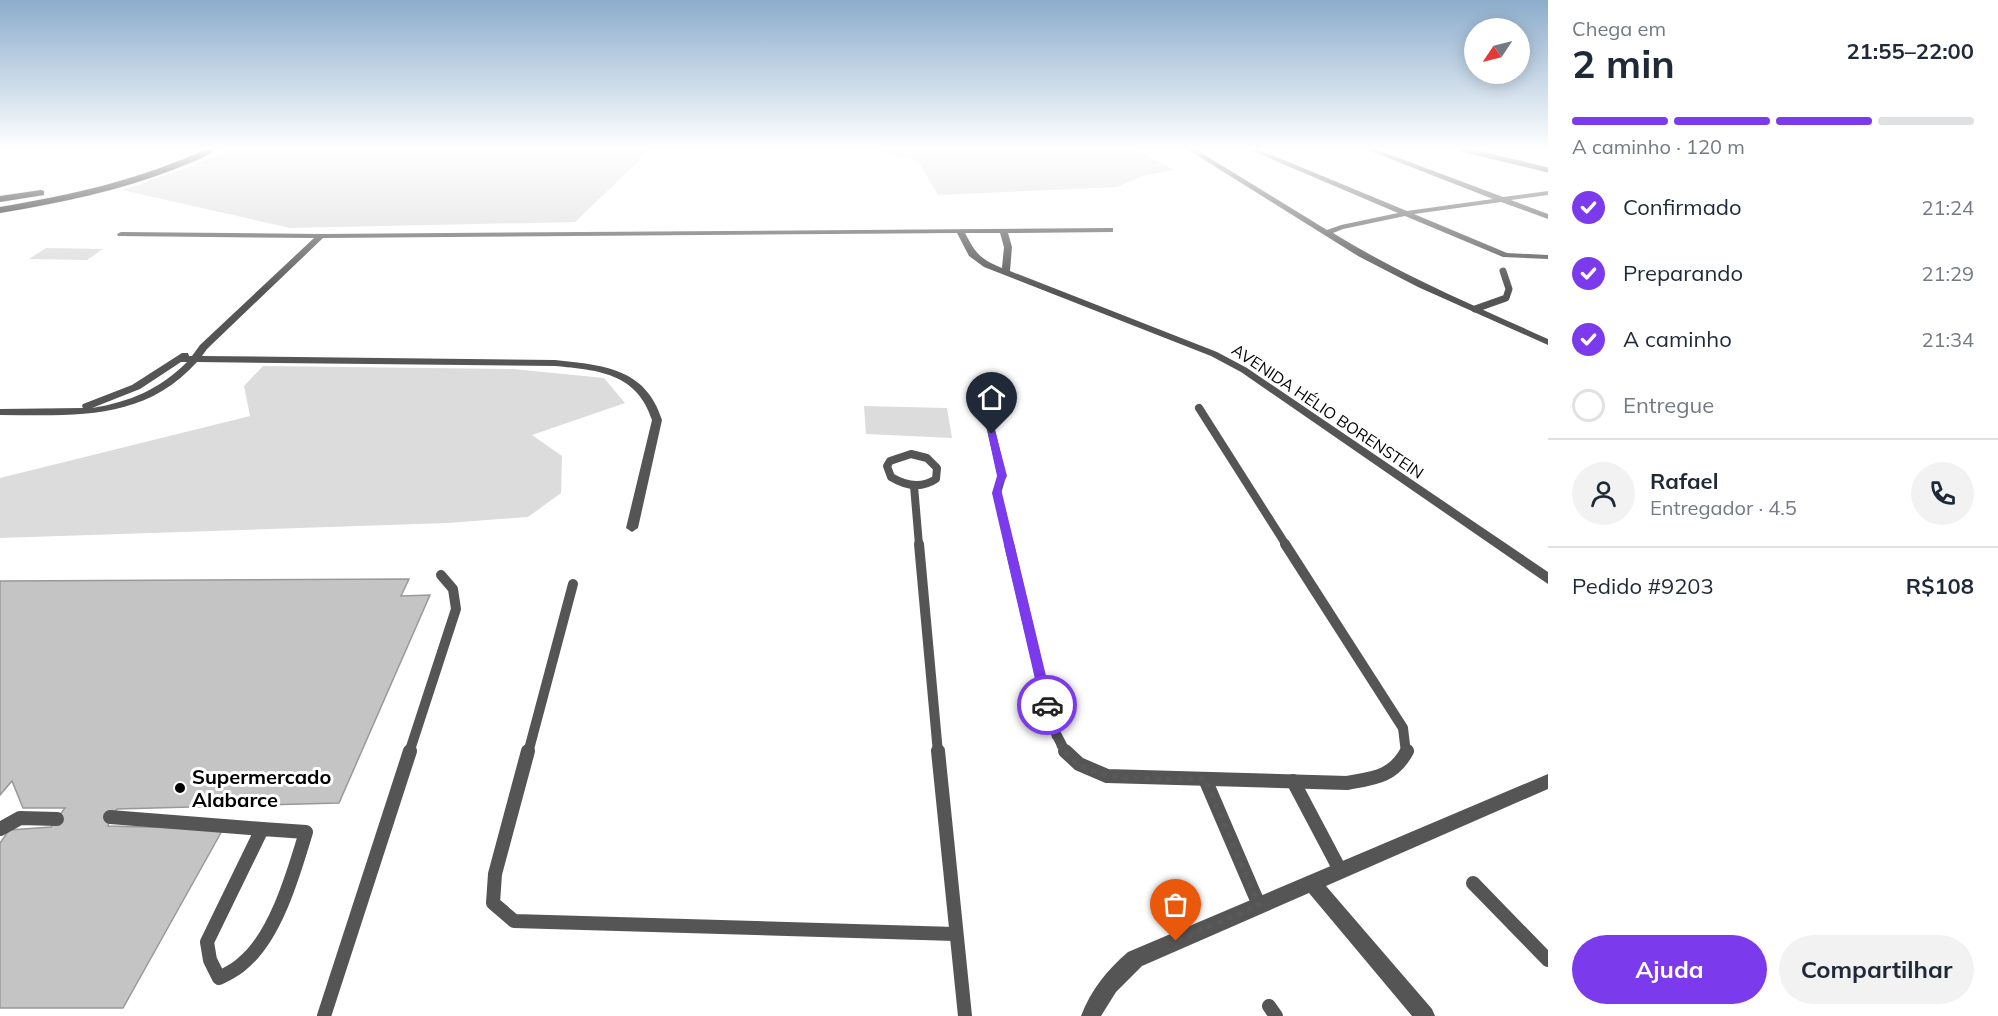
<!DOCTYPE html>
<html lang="pt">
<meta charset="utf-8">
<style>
:root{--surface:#fff;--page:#f2f2f3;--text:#1f2937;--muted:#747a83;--line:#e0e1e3;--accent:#7c3aed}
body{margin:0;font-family:Mulish,sans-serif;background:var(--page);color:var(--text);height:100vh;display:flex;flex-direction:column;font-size:22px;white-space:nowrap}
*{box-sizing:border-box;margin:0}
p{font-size:20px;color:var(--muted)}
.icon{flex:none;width:33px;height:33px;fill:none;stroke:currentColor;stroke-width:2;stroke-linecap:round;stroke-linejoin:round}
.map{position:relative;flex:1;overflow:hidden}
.panel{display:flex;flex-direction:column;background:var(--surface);width:450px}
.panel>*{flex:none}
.needle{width:39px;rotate:235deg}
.buttons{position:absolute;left:1464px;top:18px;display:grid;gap:12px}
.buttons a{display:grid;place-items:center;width:66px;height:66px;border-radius:50%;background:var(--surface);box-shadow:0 3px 15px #0003;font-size:30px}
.pin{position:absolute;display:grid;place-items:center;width:51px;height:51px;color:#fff;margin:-62px -26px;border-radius:50% 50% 50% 0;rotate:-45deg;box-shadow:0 0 6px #0007}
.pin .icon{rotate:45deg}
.courier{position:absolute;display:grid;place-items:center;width:60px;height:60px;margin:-30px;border:4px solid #7c3aed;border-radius:50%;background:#fff;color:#222;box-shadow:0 2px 8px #0007}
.overview em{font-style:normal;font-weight:700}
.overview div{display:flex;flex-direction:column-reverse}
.overview{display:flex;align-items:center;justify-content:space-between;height:102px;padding:0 24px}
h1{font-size:39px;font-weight:700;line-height:45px}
.bar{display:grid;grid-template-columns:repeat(4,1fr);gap:9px 6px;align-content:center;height:72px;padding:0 24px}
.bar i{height:8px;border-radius:4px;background:var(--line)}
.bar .on{background:var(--accent)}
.bar p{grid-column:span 4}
.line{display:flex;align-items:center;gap:15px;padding:0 24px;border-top:2px solid var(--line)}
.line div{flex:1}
.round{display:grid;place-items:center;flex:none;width:63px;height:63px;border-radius:32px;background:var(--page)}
ol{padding:0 24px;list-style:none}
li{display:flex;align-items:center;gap:18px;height:66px}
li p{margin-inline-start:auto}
li .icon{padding:6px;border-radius:50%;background:var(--accent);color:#fff;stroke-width:4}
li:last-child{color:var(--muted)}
li i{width:33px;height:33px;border:3px solid var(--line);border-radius:50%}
.button{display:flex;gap:12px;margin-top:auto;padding:12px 24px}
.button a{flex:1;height:69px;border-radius:36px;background:var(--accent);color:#fff;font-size:24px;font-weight:700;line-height:69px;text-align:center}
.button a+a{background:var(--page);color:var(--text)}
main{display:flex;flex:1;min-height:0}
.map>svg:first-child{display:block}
.green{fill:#dcdcdc}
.building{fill:#c4c4c4;stroke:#999;stroke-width:1.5}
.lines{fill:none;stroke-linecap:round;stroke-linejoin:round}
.primary-casing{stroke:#dbdbdb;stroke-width:1}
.lane-far4{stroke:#555;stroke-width:5}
.lane-far3{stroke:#555;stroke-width:7}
.lane-far2{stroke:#555;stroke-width:8}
.lane-far1{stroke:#555;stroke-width:10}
.lane{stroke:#555;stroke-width:14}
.street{fill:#555;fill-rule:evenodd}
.primary{fill:#000;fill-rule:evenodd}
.route{fill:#7c3aed}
.done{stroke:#595959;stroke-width:6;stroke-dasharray:0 10.8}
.poi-dot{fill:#000;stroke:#fff;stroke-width:2}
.labels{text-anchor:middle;stroke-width:6;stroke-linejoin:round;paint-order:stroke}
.street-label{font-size:16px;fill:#000;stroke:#fff}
.near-poi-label{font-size:20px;font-weight:bold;fill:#000;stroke:#fff;text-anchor:start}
</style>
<main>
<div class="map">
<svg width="1548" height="1016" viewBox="0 0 1548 1016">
<rect width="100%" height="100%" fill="#fff"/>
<g class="green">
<polygon points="229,149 651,149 575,222 290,228 122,190 192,166"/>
<polygon points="868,149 1134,149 1174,170 1143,176 1117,187 938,195 918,161"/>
<polygon points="46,248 103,249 87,260 29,259"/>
<polygon points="263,366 513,369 604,378 625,403 532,435 562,456 561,493 528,517 448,523 0,538 0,478 250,416 244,386"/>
<polygon points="864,406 947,408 952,438 866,434"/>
</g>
<polygon class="building" points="409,579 401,596 430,595 339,803 117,809 110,817 108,826 223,829 123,1008 0,1008 0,843 9,830 51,827 65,808 23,808 12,781 0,795 0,581"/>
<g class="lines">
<defs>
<g id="primary">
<path d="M206 149H217C205 158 189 163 175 169 119 191 59 203 0 213V207C71 195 140 180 206 149Z"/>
<polygon points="41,190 44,191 44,195 0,202 0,196"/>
</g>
</defs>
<use href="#primary" class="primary-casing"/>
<polyline class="lane-far4" points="1461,149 1548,170"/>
<polyline class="lane-far3" points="1475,309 1506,298 1509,289 1503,271"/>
<g class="lane-far2">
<polyline points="1199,408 1286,545"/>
<polyline points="987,413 1002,476 997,493 1009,545"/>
<path d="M911 454 927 458 937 468 936 479C921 489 906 486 891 477L887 466 890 461Z"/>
<polyline points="914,486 919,545"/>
</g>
<g class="lane-far1">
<polyline points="919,544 938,753"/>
<polyline points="1009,544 1052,726 1066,753"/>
<polyline points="1285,544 1403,728 1406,753"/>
<polyline points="409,753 456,609 453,589 441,575"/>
<polyline points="528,753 573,584"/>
</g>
<g class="lane">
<polyline points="528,751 495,874 493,903 514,921 955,934"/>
<polyline points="938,751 965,1016"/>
<path d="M1065 751 1079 764 1107 776 1347 783C1374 778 1393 777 1407 751"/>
<polyline points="1205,779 1259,905"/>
<polyline points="1293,781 1340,870"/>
<polyline points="110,817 262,829"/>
<polyline points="0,829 20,818 57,819"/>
<path d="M262 829 306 832C294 872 276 936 243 963 236 970 227 974 219 978L210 960 207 942Z"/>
<polyline points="1473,883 1548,960"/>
<polyline points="1269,1006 1276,1016"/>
<polyline points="324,1016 410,751"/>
</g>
<g class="street">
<path d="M1187 149H1195L1327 230 1341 225 1398 213 1248 149H1257L1407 211 1493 199 1365 149H1375L1503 197 1548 191V195L1511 200 1548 214V219L1501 202 1414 214 1507 253 1548 255V259L1503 257 1405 216 1343 229 1333 233C1401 275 1475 306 1548 339V345L1418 287 1358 256Z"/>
<path d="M1110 228H1113V232L1008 233 1012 247 1010 271 1217 352 1247 368 1548 572V584L1241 372 1211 356 984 267 969 256 957 233 323 238 207 349 202 356 555 360C603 365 646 368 662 420L638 528 632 532 626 528 652 420C637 373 598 370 555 366L197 362C143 422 74 415 0 415V409L83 408 82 406 83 404 132 385 182 353H188L189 356H192L200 345 314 238 118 236 117 234 121 232 321 234ZM965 233H1000L1004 247 1002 268C980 259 976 254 965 233ZM181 362H187C160 389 130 402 92 408L140 389Z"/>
<path d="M1548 774V789L1326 886 1432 1009 1435 1016H1412L1309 893 1142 966 1116 992 1101 1016H1081C1091 990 1107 970 1128 952Z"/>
</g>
<use href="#primary" class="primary"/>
</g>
<linearGradient id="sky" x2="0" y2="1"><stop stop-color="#8cadcc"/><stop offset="0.51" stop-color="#fff"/><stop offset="1" stop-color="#fff" stop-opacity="0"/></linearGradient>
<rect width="1548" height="292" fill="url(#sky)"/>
<polygon class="route" points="992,431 996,434 1007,476 1001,487 1002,493 1053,705 1047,710 1041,705 992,493 997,476 988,434"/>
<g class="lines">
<path class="done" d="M1047 705C1050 718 1052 734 1059 745 1085 788 1161 777 1205 779L1259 905 1176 941"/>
</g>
<circle class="poi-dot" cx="180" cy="788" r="6"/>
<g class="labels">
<g class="street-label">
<text transform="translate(1328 411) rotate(34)" y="6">AVENIDA HÉLIO BORENSTEIN</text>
</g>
<g class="near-poi-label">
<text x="192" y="784">Supermercado<tspan x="192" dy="23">Alabarce</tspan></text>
</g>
</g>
</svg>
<div class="buttons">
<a><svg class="needle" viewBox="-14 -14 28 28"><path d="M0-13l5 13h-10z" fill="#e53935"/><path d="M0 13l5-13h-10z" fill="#747a83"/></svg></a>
</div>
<div class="pin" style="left:1176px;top:941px;background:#ea580c"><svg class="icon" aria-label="bag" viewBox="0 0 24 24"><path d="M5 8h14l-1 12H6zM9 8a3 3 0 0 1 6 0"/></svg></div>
<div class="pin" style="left:992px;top:434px;background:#1f2937"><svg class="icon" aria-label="home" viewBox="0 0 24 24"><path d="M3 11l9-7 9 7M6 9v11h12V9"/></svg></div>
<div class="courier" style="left:1047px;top:705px"><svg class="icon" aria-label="car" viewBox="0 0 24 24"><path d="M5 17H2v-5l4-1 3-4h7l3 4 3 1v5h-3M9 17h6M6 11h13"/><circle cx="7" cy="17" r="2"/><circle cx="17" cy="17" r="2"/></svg></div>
</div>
<section class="panel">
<div class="overview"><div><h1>2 min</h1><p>Chega em</p></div><em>21:55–22:00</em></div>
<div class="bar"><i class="on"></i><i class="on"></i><i class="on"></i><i></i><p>A caminho · 120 m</p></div>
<ol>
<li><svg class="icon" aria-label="check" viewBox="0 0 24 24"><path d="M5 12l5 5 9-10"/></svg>Confirmado<p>21:24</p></li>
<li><svg class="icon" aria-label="check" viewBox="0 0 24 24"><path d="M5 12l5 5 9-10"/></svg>Preparando<p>21:29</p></li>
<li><svg class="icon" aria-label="check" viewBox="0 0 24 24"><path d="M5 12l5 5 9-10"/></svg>A caminho<p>21:34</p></li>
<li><i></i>Entregue</li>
</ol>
<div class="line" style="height:108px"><a class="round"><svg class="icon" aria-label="person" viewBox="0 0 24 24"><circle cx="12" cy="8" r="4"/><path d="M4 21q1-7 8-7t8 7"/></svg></a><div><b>Rafael</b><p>Entregador · 4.5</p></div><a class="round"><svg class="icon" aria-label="phone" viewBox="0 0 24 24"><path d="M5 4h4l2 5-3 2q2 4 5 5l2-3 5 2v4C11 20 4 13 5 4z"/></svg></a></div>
<div class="line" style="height:78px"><div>Pedido #9203</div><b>R$108</b></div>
<div class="button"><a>Ajuda</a><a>Compartilhar</a></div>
</section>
</main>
